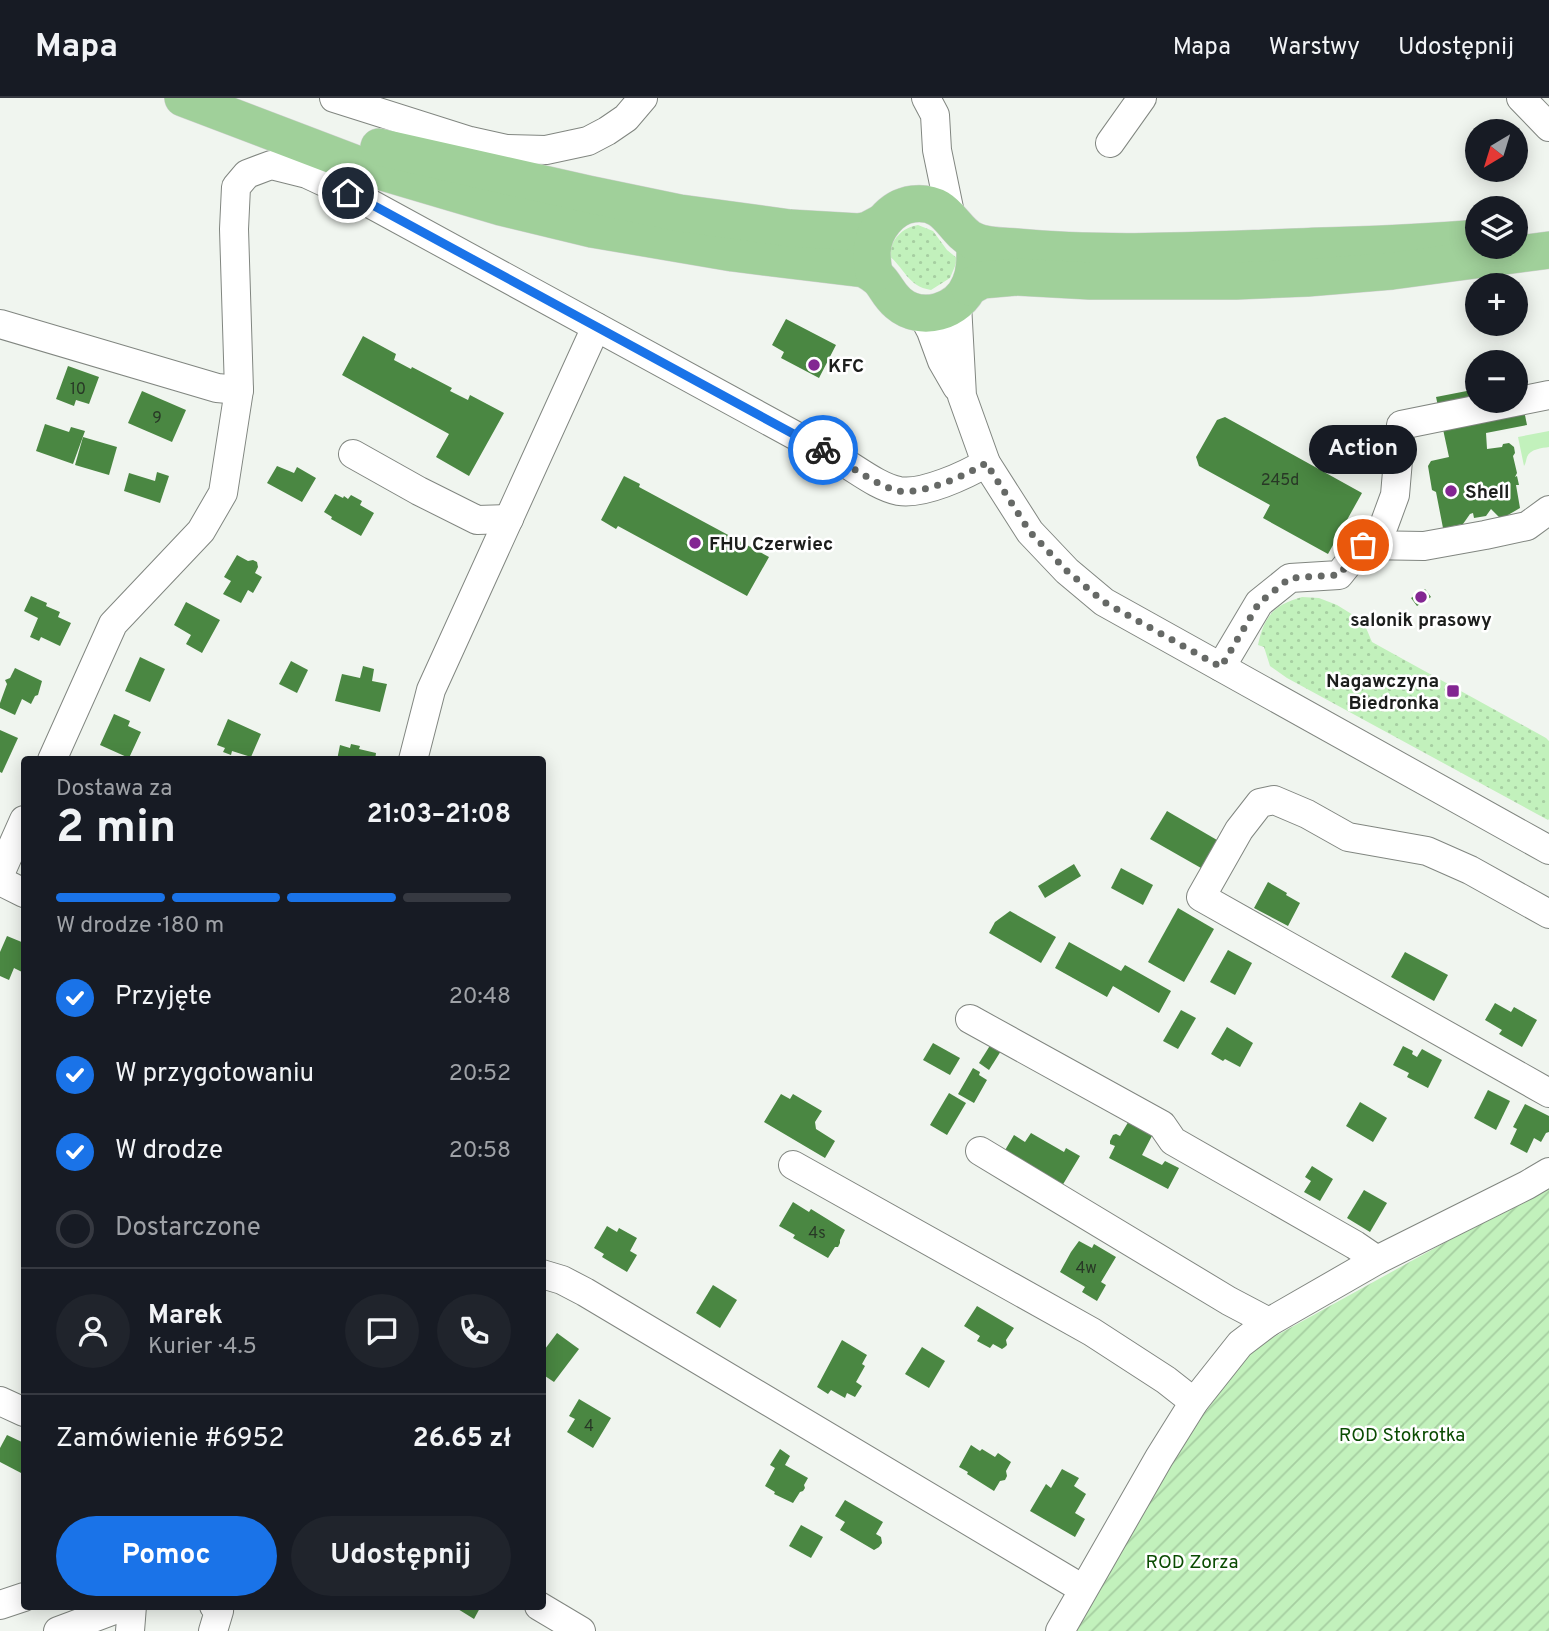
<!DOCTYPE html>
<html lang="pl">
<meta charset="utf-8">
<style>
:root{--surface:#171b24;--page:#20242c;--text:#f1f3f6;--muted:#9ea1a6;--line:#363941;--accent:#1a73e8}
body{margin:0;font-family:Overpass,sans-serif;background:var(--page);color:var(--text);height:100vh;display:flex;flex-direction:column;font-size:26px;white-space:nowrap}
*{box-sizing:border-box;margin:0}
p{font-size:23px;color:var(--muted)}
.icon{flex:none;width:38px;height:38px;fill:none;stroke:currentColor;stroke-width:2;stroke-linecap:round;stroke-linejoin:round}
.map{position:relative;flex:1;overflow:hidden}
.side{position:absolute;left:21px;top:658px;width:525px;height:854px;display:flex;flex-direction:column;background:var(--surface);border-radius:7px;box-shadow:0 4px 18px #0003}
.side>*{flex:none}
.needle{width:46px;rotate:218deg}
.tools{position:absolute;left:1465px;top:21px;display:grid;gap:14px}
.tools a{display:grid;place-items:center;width:63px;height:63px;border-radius:50%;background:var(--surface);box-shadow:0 4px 18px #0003;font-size:35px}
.pin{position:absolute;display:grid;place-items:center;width:60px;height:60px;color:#fff;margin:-30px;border:4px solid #fff;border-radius:50%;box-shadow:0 2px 7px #0007}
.courier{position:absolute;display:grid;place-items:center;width:70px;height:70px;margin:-35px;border:5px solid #1a73e8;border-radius:50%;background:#fff;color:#222;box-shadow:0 2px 9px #0007}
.bubble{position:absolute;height:49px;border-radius:24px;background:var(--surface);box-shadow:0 4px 18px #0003;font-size:23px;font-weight:700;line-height:49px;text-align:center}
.headline em{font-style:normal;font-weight:700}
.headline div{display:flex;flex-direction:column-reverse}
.headline{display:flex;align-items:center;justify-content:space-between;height:119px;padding:0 35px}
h1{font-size:46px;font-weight:700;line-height:52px}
.bar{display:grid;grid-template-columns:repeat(4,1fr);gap:10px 7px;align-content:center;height:84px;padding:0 35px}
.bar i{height:9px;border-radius:5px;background:var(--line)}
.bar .active{background:var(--accent)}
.bar p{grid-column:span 4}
.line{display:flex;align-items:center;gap:18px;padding:0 35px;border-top:2px solid var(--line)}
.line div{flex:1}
.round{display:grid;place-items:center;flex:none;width:74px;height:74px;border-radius:37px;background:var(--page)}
ol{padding:0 35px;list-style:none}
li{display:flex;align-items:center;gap:21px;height:77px}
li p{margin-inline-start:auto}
li .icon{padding:7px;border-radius:50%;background:var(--accent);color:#fff;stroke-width:4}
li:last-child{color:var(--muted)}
li i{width:38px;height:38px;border:4px solid var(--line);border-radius:50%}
.button{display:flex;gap:14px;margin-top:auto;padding:14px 35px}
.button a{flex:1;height:80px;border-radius:42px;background:var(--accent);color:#fff;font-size:28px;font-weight:700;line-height:80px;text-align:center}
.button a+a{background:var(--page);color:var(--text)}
header{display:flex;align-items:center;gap:42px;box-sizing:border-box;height:98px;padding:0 35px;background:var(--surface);border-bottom:2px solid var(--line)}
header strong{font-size:33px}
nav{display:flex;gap:38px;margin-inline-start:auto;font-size:24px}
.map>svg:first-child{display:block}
.grass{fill:url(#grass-dots)}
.park{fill:#c2f1bc}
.garden{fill:url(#garden-furrows)}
.building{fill:#4a8742}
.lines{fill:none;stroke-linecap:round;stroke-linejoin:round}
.minor-casing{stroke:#818680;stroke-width:30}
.major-casing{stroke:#d2d2d2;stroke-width:38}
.minor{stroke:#fff;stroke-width:28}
.major{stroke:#a0d09a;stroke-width:37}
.done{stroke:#666966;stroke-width:7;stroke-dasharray:0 12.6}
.route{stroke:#1a73e8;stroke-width:9}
.poi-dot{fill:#832692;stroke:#fff;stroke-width:2.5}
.labels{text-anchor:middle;stroke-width:5;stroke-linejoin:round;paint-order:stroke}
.number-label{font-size:16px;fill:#283826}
.poi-label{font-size:19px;font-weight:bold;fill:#1c1e1c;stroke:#fff;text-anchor:start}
.park-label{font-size:19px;fill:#0a4c02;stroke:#fff}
</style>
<header>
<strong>Mapa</strong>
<nav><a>Mapa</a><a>Warstwy</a><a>Udostępnij</a></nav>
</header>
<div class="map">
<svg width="1549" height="1533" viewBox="0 0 1549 1533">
<defs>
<pattern id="grass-dots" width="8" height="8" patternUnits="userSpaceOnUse" patternTransform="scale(1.75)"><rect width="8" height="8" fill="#c2f1bc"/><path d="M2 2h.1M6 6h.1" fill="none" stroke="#a6cea1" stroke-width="1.8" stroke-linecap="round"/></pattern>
<pattern id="garden-furrows" width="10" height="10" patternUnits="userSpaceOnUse" patternTransform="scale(1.75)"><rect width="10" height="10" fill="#c2f1bc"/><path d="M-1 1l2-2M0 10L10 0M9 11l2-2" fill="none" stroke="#a6cea1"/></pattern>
</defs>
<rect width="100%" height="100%" fill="#f0f5ef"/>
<g class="grass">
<path d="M918 127 933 133 947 152 958 161 950 180 931 192C907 188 905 170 888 157 893 141 901 130 918 127Z"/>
<path d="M1302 499 1319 500 1337 507 1358 520 1364 525 1372 544 1546 640 1549 643V721L1548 722 1287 580 1270 568 1264 549 1258 547C1264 519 1273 507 1302 499Z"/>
</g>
<path class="park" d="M1549 333V349C1542 350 1530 351 1527 359 1526 362 1526 365 1524 368L1518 339Z"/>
<polygon class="garden" points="1549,1087 1549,1533 1073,1533 1168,1363 1212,1305 1243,1256"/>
<g class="building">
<polygon points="786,221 836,247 819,280 781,260 784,254 772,247"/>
<polygon points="363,238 396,256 394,262 411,271 412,269 452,290 450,293 468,302 470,297 504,315 469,378 436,359 449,336 342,277"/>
<polygon points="68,268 99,279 89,306 76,302 74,308 56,301"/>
<polygon points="1516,283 1518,283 1527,327 1486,335 1487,351 1502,349 1503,346 1509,345 1514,349 1515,355 1513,358 1517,375 1515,379 1517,378 1519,387 1516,387 1520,410 1508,417 1509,419 1500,420 1491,411 1486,418 1474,420 1473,415 1470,416 1463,426 1443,430 1436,394 1432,392 1428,368 1431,363 1449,359 1436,299 1477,291 1477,303 1516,303"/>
<polygon points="142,293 186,312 172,344 128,325"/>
<polygon points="1225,319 1362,395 1328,456 1263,420 1270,407 1199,368 1196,359 1217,322"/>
<polygon points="45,326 69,334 71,329 85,333 73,366 36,353"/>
<polygon points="83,339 117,349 109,377 75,367"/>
<polygon points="277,368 294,375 297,369 316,380 302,404 267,385"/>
<polygon points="157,374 169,378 160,405 124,393 129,375 155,383"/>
<polygon points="624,378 640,386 639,389 769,459 747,498 618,428 616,431 601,422"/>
<polygon points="335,396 343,400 344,398 348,401 351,397 362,403 360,407 374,415 361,438 331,421 332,419 324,414"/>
<polygon points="237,457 248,463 253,462 257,464 258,469 255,475 262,479 253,495 248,492 241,505 223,496 231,483 224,479"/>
<polygon points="1425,491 1431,499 1417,508 1411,500"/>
<polygon points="31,498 47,505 46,508 60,514 58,519 71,525 60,548 41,539 39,543 30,539 38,520 24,513"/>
<polygon points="186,504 220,522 202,555 186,546 191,537 174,527"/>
<polygon points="140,559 165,571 150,604 125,593"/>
<polygon points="291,563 308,572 297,595 279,586"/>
<polygon points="363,568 374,571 372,583 387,586 380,614 335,603 342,576 360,580"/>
<polygon points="15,570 42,583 38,597 35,598 31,606 22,601 15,617 0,610 0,605 7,586 5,582 10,580"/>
<polygon points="114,616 130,623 128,628 141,634 129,660 100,647"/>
<polygon points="228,621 261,636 251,659 232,653 231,657 223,654 225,650 217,647"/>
<polygon points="0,632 18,640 2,675 0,674"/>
<polygon points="351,646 360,648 359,651 376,655 375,662 337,662 340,647 350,650"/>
<polygon points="1167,713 1217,742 1201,770 1150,741"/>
<polygon points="1074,766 1081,778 1045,800 1038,788"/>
<polygon points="1121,770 1153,787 1143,807 1111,790"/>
<polygon points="1268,784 1287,795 1286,797 1300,805 1288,828 1254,810"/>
<polygon points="1178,810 1214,831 1184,884 1148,864"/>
<polygon points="1010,813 1056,839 1041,865 989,835 995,824"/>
<polygon points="7,838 24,845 24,875 14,870 9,882 0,878 0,854"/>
<polygon points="1069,844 1121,873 1125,867 1171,893 1159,915 1113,888 1107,899 1055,870"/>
<polygon points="1228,852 1252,865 1235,897 1210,884"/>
<polygon points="1405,854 1448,877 1434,903 1391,879"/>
<polygon points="1495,905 1511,914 1514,909 1537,922 1522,949 1499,936 1502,932 1485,922"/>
<polygon points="1181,912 1196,920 1178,951 1163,943"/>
<polygon points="1227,929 1253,945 1240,969 1225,961 1223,963 1211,956"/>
<polygon points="996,938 1006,945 989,972 979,965"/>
<polygon points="933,945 960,960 950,977 923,962"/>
<polygon points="1403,948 1413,953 1412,956 1417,959 1422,951 1442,962 1428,990 1407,979 1409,975 1393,967"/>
<polygon points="973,970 980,974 979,977 987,982 974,1005 958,996"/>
<polygon points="1488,992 1510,1003 1496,1032 1474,1020"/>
<polygon points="949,995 966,1005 947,1037 930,1027"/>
<polygon points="781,996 790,1001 793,996 822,1013 815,1024 816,1031 835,1043 825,1060 764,1024"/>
<polygon points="1360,1004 1387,1020 1373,1044 1346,1028"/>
<polygon points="1525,1006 1549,1018 1549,1034 1546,1035 1541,1044 1534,1040 1527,1055 1510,1046 1517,1031 1513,1029"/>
<polygon points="1130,1021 1154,1034 1142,1057 1162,1067 1165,1063 1179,1070 1168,1091 1109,1060 1115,1048 1110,1046 1110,1043 1113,1037 1116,1036 1120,1038"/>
<polygon points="1031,1035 1064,1054 1066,1050 1080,1058 1062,1088 1004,1054 1014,1037 1025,1044"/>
<polygon points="1312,1068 1333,1081 1320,1103 1304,1094 1311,1083 1305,1079"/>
<polygon points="1364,1092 1387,1105 1370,1134 1347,1120"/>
<polygon points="793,1104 809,1114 811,1111 845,1132 840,1142 840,1145 838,1149 835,1149 828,1160 793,1140 795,1137 779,1128"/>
<polygon points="607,1128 617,1134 619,1130 637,1140 630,1153 637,1157 627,1174 602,1159 604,1156 594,1150"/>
<polygon points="1079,1143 1092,1150 1094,1146 1116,1159 1101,1184 1106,1187 1097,1203 1082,1194 1085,1189 1060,1174 1071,1154"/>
<polygon points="713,1187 737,1202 720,1230 696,1215"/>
<polygon points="977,1208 1014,1230 1006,1242 1007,1247 1005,1249 1002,1251 993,1246 990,1250 977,1243 980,1238 964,1228"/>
<polygon points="557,1235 579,1251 554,1284 542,1276 542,1255"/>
<polygon points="842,1242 867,1257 862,1266 865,1268 856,1284 862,1288 855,1299 847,1295 845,1300 831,1292 828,1296 817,1289"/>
<polygon points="922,1249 945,1263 929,1290 905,1276"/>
<polygon points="579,1301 611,1320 593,1350 567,1334 575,1321 569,1318"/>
<polygon points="7,1337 24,1345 24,1373 23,1376 0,1364 0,1350"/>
<polygon points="971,1347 980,1353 982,1351 995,1359 998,1355 1011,1364 1006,1373 1007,1378 1005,1382 1000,1383 994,1393 967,1376 968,1374 959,1369"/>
<polygon points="780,1351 790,1358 785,1367 808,1380 804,1387 805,1390 803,1393 800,1394 793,1405 774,1396 775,1394 765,1388 775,1370 770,1367"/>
<polygon points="1062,1371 1079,1380 1074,1388 1086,1396 1075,1415 1085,1421 1075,1439 1030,1413 1046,1386 1051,1390"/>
<polygon points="845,1402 883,1424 876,1436 881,1439 882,1445 879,1449 874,1452 840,1432 845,1424 835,1418"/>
<polygon points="801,1427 823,1439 811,1460 789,1448"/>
<polygon points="453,1508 481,1508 474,1521"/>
</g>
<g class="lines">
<defs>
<g id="minor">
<polyline points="334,0 470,43 506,51 546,52 588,43 607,33 626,20 643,0"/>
<polyline points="926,0 935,17 937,52 951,120"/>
<polyline points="1521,0 1549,29"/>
<polyline points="1110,45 1142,0"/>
<polyline points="957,206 962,298 986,365 1030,434 1067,473 1104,504 1549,752"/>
<polyline points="922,216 931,233 942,263 957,289"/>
<polyline points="0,226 217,290 239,292"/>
<polyline points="353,356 419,393 477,422 509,421"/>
<polyline points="1363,447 1424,448 1485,437 1527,428 1549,412"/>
<polyline points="1221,569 1259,505 1290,480 1339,477 1363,447 1384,427 1395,397 1401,327 1549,297"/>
<path d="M52 662 113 526 201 433 223 395 239 292 234 131 236 89 247 76 271 67 307 76 369 105 842 363C859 373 879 389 899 393 923 397 966 377 986 365"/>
<polyline points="413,662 431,592 596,229"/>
<polyline points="0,776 24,722"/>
<polyline points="0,783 24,795"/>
<polyline points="1549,816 1470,772 1427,753 1348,739 1307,716 1274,702 1260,705 1239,732 1201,799 1549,995"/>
<polyline points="970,921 1162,1027 1173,1043 1355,1147 1377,1162"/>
<polyline points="980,1053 1229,1203 1269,1224"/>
<polyline points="793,1067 1092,1234 1166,1282 1194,1304"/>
<polyline points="542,1176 562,1182 585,1194 1083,1491"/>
<polyline points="0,1303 24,1314"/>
<polyline points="0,1507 24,1499"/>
<polyline points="539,1508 581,1533"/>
<polyline points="58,1533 125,1508"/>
<polyline points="130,1533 132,1508"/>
<polyline points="213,1533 219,1513 214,1508"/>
<polyline points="1060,1533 1159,1360 1194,1304 1240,1246 1269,1224 1377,1162 1527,1087 1549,1074"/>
</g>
<g id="major">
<path d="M183 0 359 67 501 109 592 131 733 155 864 171C887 182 883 192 898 205 921 225 959 214 970 186 976 172 975 158 975 143"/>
<polyline points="379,49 588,96 680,115 790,130 859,134 868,132 883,124"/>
<path d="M874 176C873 169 872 161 872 154 873 132 890 109 913 106 949 102 951 132 974 143 986 148 1003 148 1016 149 1098 157 1187 153 1270 150 1339 147 1409 147 1477 140"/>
<polyline points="969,189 982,182 1016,179 1090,183 1236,183 1307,180 1392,173 1549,152"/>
</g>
</defs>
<use href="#minor" class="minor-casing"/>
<use href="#major" class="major-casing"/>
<use href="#minor" class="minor"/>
<use href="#major" class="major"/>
</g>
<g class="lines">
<path class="done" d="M823 352C843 363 878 389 899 393 923 397 966 377 986 365L1030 434 1067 473 1104 504 1221 569 1259 505 1290 480 1339 477 1363 447"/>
<polyline class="route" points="348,95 369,105 823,352"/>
</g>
<g class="poi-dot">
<circle cx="814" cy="267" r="7"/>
<circle cx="1451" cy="393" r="7"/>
<circle cx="695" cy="445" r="7"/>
<circle cx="1421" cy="499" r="7"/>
<rect x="1446" y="586" width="14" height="14" rx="3.5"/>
</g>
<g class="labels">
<g class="number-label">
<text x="78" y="296">10</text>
<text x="157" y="325">9</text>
<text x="1280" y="387">245d</text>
<text x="817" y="1140">4s</text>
<text x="1086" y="1175">4w</text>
<text x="589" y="1333">4</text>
</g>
<g class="poi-label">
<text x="828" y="274">KFC</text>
<text x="1465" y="400">Shell</text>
<text x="709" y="452">FHU Czerwiec</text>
<text x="1421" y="528" text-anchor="middle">salonik prasowy</text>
<text x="1439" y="589" text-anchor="end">Nagawczyna<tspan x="1439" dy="22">Biedronka</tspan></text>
</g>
<g class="park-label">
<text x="1402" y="1343">ROD Stokrotka</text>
<text x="1192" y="1470">ROD Zorza</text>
</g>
</g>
</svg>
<div class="tools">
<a><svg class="needle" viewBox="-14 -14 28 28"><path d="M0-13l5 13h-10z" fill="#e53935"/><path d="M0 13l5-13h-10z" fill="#9ea1a6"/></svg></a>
<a><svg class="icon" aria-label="layers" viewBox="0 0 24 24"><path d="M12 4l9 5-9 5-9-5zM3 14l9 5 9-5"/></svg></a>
<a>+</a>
<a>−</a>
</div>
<div class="pin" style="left:1363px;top:447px;background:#ea580c"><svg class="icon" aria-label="bag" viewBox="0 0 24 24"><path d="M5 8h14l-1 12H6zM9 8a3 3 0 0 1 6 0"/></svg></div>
<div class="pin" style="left:348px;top:95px;background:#1f2937"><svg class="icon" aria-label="home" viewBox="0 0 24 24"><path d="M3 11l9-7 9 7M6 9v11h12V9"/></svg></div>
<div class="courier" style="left:823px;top:352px"><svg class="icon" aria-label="bike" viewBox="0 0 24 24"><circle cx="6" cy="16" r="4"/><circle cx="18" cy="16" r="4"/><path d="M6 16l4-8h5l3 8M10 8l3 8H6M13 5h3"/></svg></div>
<div class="bubble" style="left:1309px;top:327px;width:108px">Action</div>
<section class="side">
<div class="headline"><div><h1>2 min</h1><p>Dostawa za</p></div><em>21:03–21:08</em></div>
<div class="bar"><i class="active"></i><i class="active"></i><i class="active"></i><i></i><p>W drodze · 180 m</p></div>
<ol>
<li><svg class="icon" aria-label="check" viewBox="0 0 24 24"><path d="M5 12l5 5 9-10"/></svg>Przyjęte<p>20:48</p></li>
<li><svg class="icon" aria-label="check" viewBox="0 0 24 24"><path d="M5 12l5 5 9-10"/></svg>W przygotowaniu<p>20:52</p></li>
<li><svg class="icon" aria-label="check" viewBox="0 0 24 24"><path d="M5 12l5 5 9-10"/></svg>W drodze<p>20:58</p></li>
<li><i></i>Dostarczone</li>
</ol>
<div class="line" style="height:126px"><a class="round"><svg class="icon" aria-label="person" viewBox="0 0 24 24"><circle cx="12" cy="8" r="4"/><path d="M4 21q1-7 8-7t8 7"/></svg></a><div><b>Marek</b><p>Kurier · 4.5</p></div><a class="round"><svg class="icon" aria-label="chat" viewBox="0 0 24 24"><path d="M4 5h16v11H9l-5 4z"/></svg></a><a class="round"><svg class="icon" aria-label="phone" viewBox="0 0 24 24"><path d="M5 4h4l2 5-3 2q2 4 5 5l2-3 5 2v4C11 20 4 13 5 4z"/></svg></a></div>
<div class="line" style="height:91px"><div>Zamówienie #6952</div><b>26.65 zł</b></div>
<div class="button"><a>Pomoc</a><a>Udostępnij</a></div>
</section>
</div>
